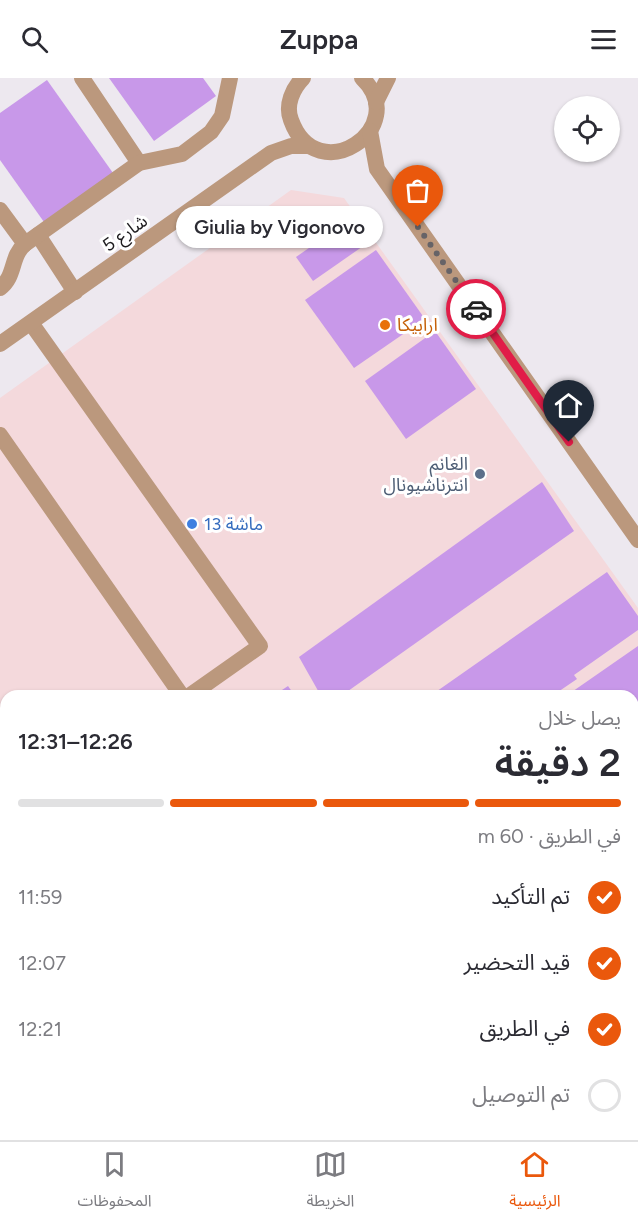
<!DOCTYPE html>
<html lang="ar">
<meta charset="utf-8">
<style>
:root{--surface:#fff;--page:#f2f2f3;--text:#2b2b33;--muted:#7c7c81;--line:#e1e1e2;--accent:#ea580c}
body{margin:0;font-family:Figtree,"Noto Sans Arabic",sans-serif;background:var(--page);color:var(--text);direction:rtl;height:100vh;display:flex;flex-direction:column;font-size:22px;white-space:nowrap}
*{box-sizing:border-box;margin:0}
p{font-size:20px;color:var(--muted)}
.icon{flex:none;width:33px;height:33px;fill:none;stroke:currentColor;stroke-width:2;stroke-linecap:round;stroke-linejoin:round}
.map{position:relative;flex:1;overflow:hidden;direction:ltr}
.sheet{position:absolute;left:0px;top:612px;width:639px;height:450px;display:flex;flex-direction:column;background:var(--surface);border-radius:18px 18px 0 0;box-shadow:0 2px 4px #0004;direction:rtl}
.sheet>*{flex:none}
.fabs{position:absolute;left:554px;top:18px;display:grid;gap:12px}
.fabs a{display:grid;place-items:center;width:66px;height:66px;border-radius:50%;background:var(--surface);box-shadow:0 2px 4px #0004;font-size:30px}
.pin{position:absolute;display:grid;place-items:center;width:51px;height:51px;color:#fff;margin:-62px -26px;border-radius:50% 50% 50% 0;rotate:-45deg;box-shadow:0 0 6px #0007}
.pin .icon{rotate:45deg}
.courier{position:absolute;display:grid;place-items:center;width:60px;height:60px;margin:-30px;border:4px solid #e11d48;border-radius:50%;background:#fff;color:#222;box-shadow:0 2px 8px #0007}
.bubble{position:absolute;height:42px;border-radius:21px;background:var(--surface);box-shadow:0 2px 4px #0004;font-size:20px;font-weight:600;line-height:42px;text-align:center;direction:rtl}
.overview em{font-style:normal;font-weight:600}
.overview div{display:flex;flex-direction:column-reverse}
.overview{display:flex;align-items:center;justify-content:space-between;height:102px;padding:0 18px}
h1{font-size:39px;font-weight:600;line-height:45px}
.bar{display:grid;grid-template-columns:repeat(4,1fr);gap:9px 6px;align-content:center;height:72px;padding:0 18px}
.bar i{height:8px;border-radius:4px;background:var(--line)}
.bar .active{background:var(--accent)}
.bar p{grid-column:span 4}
ol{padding:0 18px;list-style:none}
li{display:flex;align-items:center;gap:18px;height:66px}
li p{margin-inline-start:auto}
li .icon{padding:6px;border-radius:50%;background:var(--accent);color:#fff;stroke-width:4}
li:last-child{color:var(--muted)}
li i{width:33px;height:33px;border:3px solid var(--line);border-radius:50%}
header{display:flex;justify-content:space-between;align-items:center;height:78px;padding:0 18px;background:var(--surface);font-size:27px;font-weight:600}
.dock{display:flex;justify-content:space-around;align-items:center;height:84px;border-top:2px solid var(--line);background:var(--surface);font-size:16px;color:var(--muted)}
.dock a{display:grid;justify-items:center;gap:3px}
.dock .active{color:var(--accent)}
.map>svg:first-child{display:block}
.commercial{fill:#f4d9dc}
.building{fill:#c898e9}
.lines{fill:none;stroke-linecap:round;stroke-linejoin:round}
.minor{stroke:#bb987d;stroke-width:16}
.done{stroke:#666367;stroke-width:6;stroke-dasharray:0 10.8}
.route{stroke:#e11d48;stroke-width:8}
.food-dot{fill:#e8710a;stroke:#fff;stroke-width:2}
.service-dot{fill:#5c6f8a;stroke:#fff;stroke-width:2}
.shop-dot{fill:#3f7fe0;stroke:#fff;stroke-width:2}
.labels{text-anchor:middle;stroke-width:6;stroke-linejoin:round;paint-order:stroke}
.street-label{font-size:18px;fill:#1d1b1e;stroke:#fff}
.food-label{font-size:18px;fill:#c56008;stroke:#fff;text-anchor:start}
.service-label{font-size:18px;fill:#4e5e75;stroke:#fff;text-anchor:end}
.shop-label{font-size:18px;fill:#366cbe;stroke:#fff;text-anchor:start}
</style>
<header><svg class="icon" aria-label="menu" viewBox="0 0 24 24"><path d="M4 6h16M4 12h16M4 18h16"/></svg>Zuppa<svg class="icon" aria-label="search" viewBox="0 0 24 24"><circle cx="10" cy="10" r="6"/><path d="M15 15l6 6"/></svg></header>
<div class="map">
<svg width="638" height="1062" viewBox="0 0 638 1062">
<rect width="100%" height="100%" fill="#ede8ef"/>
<g class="commercial">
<polygon points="291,112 344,120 638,530 638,799 633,803 633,618 6,618 6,952 0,944 0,320"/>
<polygon points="638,879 638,1062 401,1062 410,1056 633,1056 633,882"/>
<polygon points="81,1056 279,1056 271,1062 85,1062"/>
</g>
<g class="building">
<polygon points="109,0 203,0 216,18 154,63"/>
<polygon points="47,2 113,95 44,144 0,82 0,35"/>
<polygon points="352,140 369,164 313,203 296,179"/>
<polygon points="376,172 425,241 354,290 305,222"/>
<polygon points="435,253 476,311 406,361 365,303"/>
<polygon points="542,404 574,453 341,618 321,618 299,579"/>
<polygon points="607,494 638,538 638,552 574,597 577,601 552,618 430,618"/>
<polygon points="638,568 638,686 633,689 633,618 566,618"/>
<polygon points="288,608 295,618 273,618"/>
<polygon points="638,753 638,797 633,800 633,756"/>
<polygon points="633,990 638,997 638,1062 557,1062 553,1056 633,1056"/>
</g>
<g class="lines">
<g class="minor">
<polyline points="82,0 139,85"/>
<path d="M303 0C293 10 285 27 291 42 317 114 413 49 362 0"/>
<polyline points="376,24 388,0"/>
<polyline points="370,53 377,91 638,462"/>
<polyline points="0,132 25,166"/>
<polyline points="38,157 75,214"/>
<path d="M0 210C16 198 10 179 25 166L139 85 182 76 211 54 222 38 230 0"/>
<polyline points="31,245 260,568 189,618"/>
<polyline points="0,266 271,75 291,68 308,68"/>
<polyline points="0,357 182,618"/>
<polyline points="633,841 638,838"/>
<polyline points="633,915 638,922"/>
<polyline points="633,934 638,940"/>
<polyline points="0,995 6,1004"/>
<polyline points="43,1056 47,1062"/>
<polyline points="323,1062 332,1056"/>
</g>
</g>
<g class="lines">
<polyline class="done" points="418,149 476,231"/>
<polyline class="route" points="476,231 569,364"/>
</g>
<circle class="food-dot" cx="385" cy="247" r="6"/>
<circle class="service-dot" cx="480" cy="396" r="6"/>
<circle class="shop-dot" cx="192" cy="446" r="6"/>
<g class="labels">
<g class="street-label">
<text transform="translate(125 155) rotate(-35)" y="6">شارع 5</text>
</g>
<g class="food-label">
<text x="397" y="253">ارابيكا</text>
</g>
<g class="service-label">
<text x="468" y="392">الغانم<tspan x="468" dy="21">انترناشيونال</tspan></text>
</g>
<g class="shop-label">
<text x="204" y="452">ماشة 13</text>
</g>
</g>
</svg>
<div class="fabs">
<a><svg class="icon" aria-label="locate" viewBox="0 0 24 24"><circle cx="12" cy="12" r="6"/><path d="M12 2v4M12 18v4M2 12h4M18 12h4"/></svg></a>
</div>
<div class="pin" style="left:418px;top:149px;background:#ea580c"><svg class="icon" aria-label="bag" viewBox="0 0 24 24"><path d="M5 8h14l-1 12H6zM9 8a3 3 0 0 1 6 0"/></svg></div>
<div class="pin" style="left:569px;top:364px;background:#1f2937"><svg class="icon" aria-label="home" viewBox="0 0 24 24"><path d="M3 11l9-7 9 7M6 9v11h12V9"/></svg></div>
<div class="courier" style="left:476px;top:231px"><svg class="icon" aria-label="car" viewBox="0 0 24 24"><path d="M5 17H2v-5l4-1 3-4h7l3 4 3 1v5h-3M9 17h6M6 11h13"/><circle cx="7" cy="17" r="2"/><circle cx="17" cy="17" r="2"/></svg></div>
<div class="bubble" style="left:176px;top:128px;width:207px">Giulia by Vigonovo</div>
<section class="sheet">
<div class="overview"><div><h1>2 دقيقة</h1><p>يصل خلال</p></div><em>12:26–12:31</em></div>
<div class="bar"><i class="active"></i><i class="active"></i><i class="active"></i><i></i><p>في الطريق · 60 m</p></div>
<ol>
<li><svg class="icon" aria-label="check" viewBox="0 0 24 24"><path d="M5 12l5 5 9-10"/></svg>تم التأكيد<p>11:59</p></li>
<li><svg class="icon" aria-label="check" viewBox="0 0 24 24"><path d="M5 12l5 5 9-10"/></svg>قيد التحضير<p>12:07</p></li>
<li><svg class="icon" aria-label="check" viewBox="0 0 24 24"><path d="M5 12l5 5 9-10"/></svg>في الطريق<p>12:21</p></li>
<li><i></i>تم التوصيل</li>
</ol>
</section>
</div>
<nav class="dock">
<a class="active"><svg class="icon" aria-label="home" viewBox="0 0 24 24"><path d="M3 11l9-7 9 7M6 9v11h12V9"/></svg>الرئيسية</a>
<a><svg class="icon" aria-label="map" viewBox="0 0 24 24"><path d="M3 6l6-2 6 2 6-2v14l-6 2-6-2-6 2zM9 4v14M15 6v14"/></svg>الخريطة</a>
<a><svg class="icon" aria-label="saved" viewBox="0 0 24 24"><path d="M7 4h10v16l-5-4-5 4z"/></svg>المحفوظات</a>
</nav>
